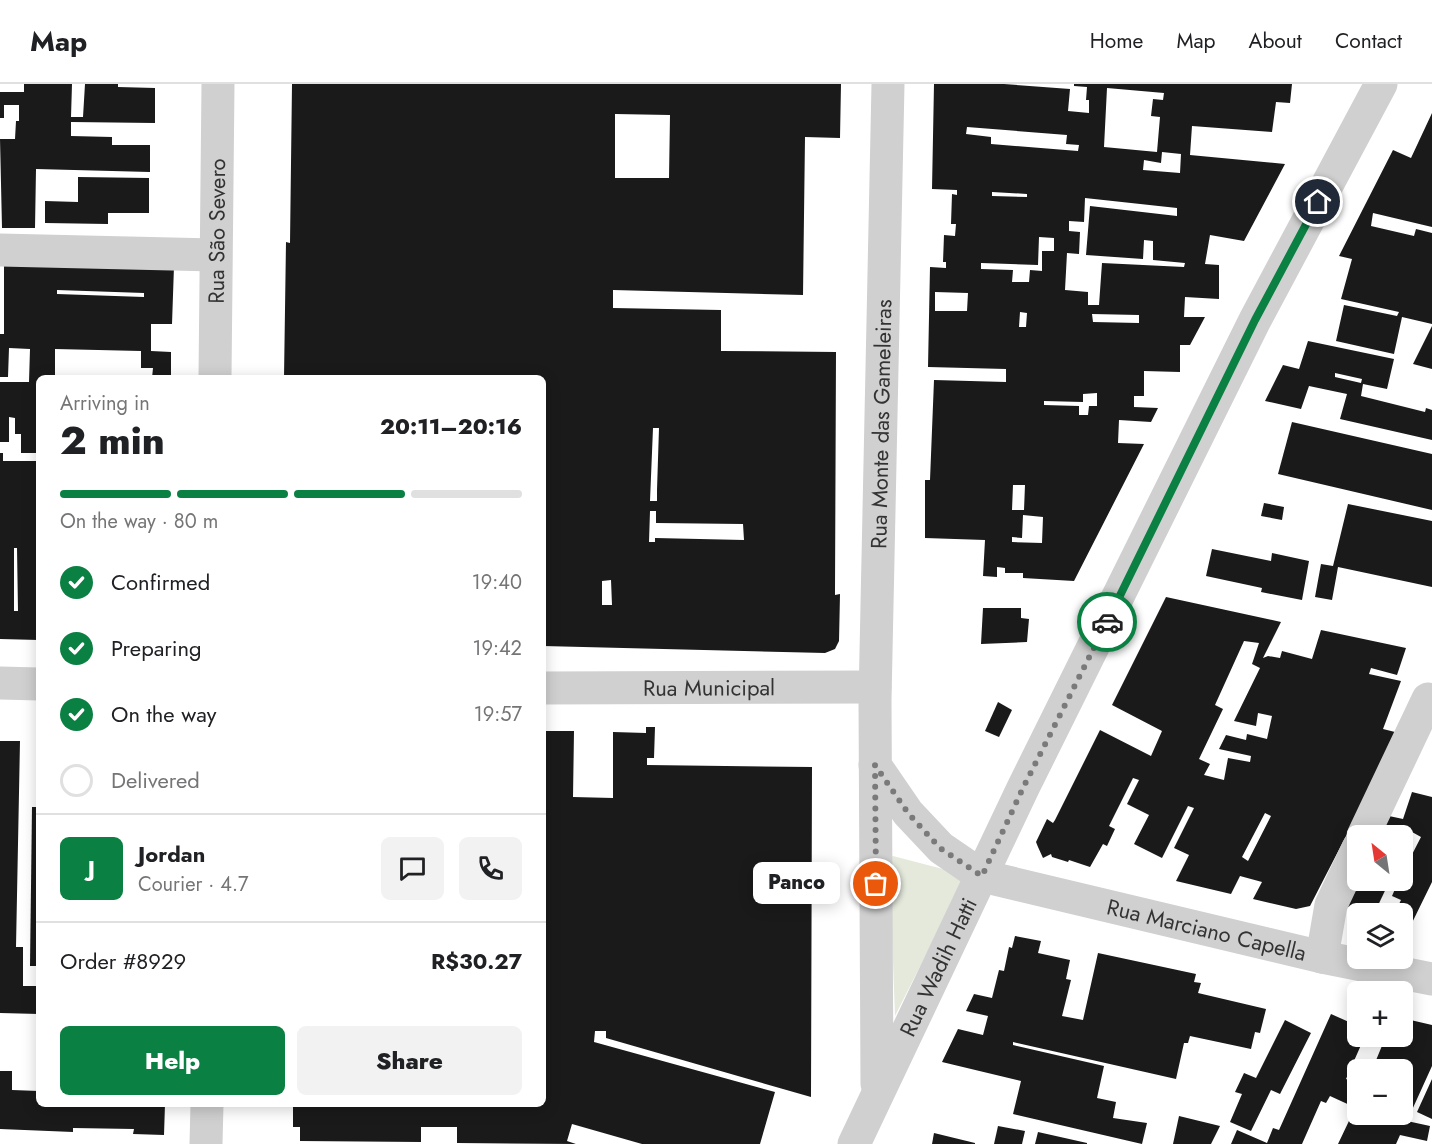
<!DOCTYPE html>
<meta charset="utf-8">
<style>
:root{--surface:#fff;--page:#f2f2f2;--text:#202124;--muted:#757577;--line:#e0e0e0;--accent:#0b8043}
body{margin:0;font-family:Jost,sans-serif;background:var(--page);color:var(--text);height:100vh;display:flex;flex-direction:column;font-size:22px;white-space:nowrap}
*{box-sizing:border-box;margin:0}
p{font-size:20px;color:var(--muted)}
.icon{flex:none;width:33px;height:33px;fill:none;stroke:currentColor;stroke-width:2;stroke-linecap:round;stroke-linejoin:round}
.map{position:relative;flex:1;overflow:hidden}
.sheet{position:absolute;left:36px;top:291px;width:510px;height:732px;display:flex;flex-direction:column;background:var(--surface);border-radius:9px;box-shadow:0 3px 15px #0003}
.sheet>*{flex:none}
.needle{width:39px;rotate:330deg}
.controls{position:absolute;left:1347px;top:741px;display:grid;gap:12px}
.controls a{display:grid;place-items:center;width:66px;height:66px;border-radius:9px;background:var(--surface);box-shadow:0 3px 15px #0003;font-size:30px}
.pin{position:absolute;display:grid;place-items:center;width:51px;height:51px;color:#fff;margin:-26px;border:3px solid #fff;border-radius:50%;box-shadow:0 2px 6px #0007}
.courier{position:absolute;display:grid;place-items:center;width:60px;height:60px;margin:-30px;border:4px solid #0b8043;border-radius:50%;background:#fff;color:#222;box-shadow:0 2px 8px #0007}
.bubble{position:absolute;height:42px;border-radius:9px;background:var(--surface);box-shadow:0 3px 15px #0003;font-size:20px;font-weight:800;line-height:42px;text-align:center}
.head em{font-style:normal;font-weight:800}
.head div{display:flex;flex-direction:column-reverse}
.head{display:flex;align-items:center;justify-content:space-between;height:102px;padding:0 24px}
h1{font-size:39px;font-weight:800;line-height:45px}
.bar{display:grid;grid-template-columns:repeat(4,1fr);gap:9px 6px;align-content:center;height:72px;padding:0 24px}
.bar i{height:8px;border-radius:4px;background:var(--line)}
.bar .current{background:var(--accent)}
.bar p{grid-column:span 4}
.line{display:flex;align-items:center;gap:15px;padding:0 24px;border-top:2px solid var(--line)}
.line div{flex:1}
.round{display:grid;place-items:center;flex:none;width:63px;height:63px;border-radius:9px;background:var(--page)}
ol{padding:0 24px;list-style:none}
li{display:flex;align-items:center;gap:18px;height:66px}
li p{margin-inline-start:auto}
li .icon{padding:6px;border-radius:50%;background:var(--accent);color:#fff;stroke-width:4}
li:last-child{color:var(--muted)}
li i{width:33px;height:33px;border:3px solid var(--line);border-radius:50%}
.cta{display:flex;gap:12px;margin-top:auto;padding:12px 24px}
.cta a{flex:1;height:69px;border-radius:9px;background:var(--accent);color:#fff;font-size:24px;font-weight:800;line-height:69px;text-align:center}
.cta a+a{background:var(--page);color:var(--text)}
header{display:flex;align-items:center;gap:36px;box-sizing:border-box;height:84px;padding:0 30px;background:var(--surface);border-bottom:2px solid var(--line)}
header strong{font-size:28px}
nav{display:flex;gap:33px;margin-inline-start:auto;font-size:21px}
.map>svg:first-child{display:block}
.green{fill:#e4e9dc}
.building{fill:#1a1a1a;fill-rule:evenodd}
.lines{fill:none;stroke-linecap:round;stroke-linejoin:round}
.minor{stroke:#d0d0d0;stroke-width:33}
.done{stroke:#7a7a7a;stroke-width:6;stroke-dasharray:0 10.8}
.route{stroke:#0b8043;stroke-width:8}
.labels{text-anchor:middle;stroke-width:6;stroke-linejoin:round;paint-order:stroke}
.street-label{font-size:22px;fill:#333;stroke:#fff}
</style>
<header>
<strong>Map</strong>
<nav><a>Home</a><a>Map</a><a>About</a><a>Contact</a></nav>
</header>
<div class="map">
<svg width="1432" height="1060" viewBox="0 0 1432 1060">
<rect width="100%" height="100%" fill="#fff"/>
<polygon class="green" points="889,771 966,791 895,932"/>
<g class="building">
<polygon points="24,0 72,0 71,33 83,33 85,0 118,0 118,3 155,4 155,39 71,38 71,52 112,53 112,61 150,61 150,88 36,85 35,144 2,144 0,55 15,55 16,37 19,37 19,21 4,21 4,34 0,34 0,8 24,8"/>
<path d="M292 0H841L840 54 805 53 803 211 613 206V224L721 226V267L836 268 835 508V511L840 510 839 557 835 565 825 569 543 562V294H284L286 158 290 159ZM615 30 670 31 669 94H615ZM653 344H659L657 406V417H650ZM650 427H656V439L743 440 744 456 655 454V458H649ZM611 496 612 521H602V497Z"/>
<path d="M934 0H1004L1070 5 1068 27 1089 29V16H1086L1087 3 1074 2V0H1292L1290 19 1276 18 1272 48 1192 42 1190 71 1285 80 1244 157 1210 151 1205 180 1219 181V215L1185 213 1184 233H1205L1190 261H1180V288L1144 287V312H1134V323L1158 324 1151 338 1119 336 1118 359 1144 360 1074 497 1023 494V489H1005V484L997 483V493L983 492 985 456 925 454V396H930L934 296 1006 298V285L928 283 930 183 946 184V178H943L944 151 955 152 956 140H951L952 110 957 111V106L932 105ZM1107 4 1164 9 1163 16 1153 15 1151 32 1160 33 1157 68 1104 63ZM967 43 1067 51 1066 60 1079 61 1078 67 991 60V53L966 50ZM1162 68 1181 70 1180 89 1143 86 1144 76 1161 79ZM992 108 1027 110V113L992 112ZM1085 114 1177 124V132L1090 122 1086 171 1143 175 1144 156 1153 157V176L1185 179 1184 183 1102 179 1099 221H1088V208L1065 206 1067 169 1079 170 1080 148 1069 147V137L1084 138ZM1039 153 1054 154V167H1042V187L1030 186 1029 198H1012L1013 186 981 185V179L1038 181ZM935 208 968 209 967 227H935ZM1020 228 1027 229 1026 243H1019ZM1092 230 1139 231V239L1093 238ZM1097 309V322H1089L1088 331H1079V322L1044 321V317L1083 318V310ZM1013 401H1025L1024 426H1012ZM1023 431 1043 433 1042 459 1012 458V453L1022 454Z"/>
<polygon points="1432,29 1432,143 1373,129 1371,142 1414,152 1416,145 1432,149 1432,240 1402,233 1394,270 1336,257 1344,221 1397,232 1399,228 1341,215 1352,175 1339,172 1393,66 1411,74"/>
<polygon points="78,93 149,94 149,129 108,129 108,140 45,139 45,117 78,118"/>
<path d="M4 174 174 182 172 240H151V267L171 268V294H152L153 284H141V267L55 265V294H39V369H21V350H15V334L9 333V358H0V298H29L30 265 9 264 8 293H0V250H4ZM57 206 144 209V213L57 210Z"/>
<polygon points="1432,242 1432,285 1413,280"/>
<path d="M1308 257 1394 275 1387 305 1363 300 1361 312 1425 328 1426 324 1432 326V356L1340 335 1347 310 1309 302 1301 325 1265 317 1283 281 1299 285ZM1335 289 1362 295 1361 299 1335 293Z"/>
<polygon points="1292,338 1432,370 1432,426 1278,390"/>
<path d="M0 369H3V377H39V556L0 555ZM14 464H17L18 527H14Z"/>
<polygon points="1264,419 1284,423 1282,436 1261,432"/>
<polygon points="1348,420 1432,437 1432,503 1338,483 1332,516 1315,513 1321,480 1333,482"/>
<polygon points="1212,465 1271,477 1272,469 1309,477 1302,516 1261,508 1262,504 1206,492"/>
<path d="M1166 513 1281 538 1263 574 1268 572 1280 574 1282 567 1312 575 1321 546 1406 564 1397 591 1371 584 1369 590 1401 597 1383 645 1399 649 1310 822 1296 825 1253 815 1262 798 1240 792 1231 810 1176 797 1189 771 1174 764 1194 724 1188 722 1162 774 1134 760 1149 731 1127 720 1139 696 1133 694 1109 742 1115 745 1107 762 1103 760 1090 783 1069 776 1068 778 1052 773 1051 770 1043 774 1038 763 1036 758 1047 735 1053 739 1055 736 1100 646 1151 672 1162 647 1112 621ZM1244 557 1259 559 1252 580 1260 584 1234 637 1256 642 1258 629 1272 632 1267 655 1247 650 1246 656 1226 651 1219 665 1251 672 1250 678 1228 674 1224 696 1204 691 1210 680 1199 675 1223 625 1215 621ZM1265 729 1271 732 1248 777 1242 773Z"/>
<polygon points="983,524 1021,524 1021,534 1029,535 1027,558 981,560"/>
<polygon points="998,618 1012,626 999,653 985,647"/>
<polygon points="646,643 655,643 654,674 647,674 647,681 812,683 811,1013 606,954 606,947 595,947 594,958 775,1008 760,1060 642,1060 572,1040 567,1057 576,1060 457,1059 457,1043 421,1043 421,1058 300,1057 300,1043 293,1043 293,1020 543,1020 543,647 574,647 573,713 613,714 613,648 646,649"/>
<polygon points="0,657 20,657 16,863 23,863 23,902 39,902 39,930 0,929"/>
<polygon points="1412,708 1432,713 1432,798 1407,849 1402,848 1402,830 1394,830 1401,816 1392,812 1399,796 1402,796 1402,790 1421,753 1412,748 1402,769 1402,752 1380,752 1389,732 1403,735"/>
<polygon points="32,723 39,723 39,882 30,882"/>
<polygon points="1359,796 1390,796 1374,830 1363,830 1347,822"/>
<polygon points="1015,852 1041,857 1038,869 1070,876 1066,895 1071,896 1062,932 1083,936 1098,869 1196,890 1194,898 1201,899 1198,909 1266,925 1260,949 1255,948 1251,965 1190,952 1188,959 1184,959 1176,995 1013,958 1013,961 1104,982 1097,1014 1116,1018 1113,1034 1147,1039 1142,1060 1013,1030 1021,997 942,978 958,945 983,951 988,932 966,927 974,910 992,914 999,886 1004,887 1009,863 1012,864"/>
<polygon points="1331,930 1358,942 1358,952 1365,952 1346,995 1358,1000 1358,1015 1354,1023 1330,1012 1326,1019 1321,1017 1302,1060 1231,1060 1237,1046 1267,1059 1273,1044 1279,1046"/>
<polygon points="1402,934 1432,941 1432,982 1407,1037 1430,1042 1427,1057 1400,1051 1396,1060 1338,1060 1358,1018 1358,1030 1402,1030 1402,986 1372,986 1386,952 1402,952"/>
<polygon points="1285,936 1311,949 1280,1010 1271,1006 1251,1047 1230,1038 1242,1010 1235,1008 1244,989 1256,994"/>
<polygon points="0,987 12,987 12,1006 39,1007 39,1020 165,1020 164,1051 133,1050 134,1045 73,1044 73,1048 0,1045"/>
<polygon points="1432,995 1432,1035 1417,1028"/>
<polygon points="1179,1032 1220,1042 1211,1060 1173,1060"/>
<polygon points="998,1042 1025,1047 1022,1060 994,1060"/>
<polygon points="1038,1048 1087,1059 1087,1060 1035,1060"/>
<polygon points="934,1049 975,1059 975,1060 932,1060"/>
</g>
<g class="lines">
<g class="minor">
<polyline points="0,166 215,171"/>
<path id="s1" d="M215 294 218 0"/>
<polyline points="0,599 39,600"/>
<path id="s2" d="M543 604 875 603"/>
<path id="s3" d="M875 681 908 729 941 764 982 792 1322 873 1432 895"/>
<polyline points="1363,752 1428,615"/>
<polyline points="1322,873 1331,821 1358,764"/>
<path id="s4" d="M877 1000 875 616 888 0"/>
<polyline points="206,1060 207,1020"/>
<path id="s5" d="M854 1060 1023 704 1255 236 1381 0"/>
</g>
</g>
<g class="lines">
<polyline class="done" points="876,800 875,681 908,729 940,764 982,792 1023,704 1107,538"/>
<polyline class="route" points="1107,538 1255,236 1318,118"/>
</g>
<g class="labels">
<g class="street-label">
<text dy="8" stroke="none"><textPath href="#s1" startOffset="147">Rua São Severo</textPath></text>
<text dy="8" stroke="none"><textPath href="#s4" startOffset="660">Rua Monte das Gameleiras</textPath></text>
<text dy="8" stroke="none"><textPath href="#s2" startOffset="166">Rua Municipal</textPath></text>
<text dy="8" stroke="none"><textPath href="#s3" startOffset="387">Rua Marciano Capella</textPath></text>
<text dy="8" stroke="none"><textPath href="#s5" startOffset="196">Rua Wadih Hatti</textPath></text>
</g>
</g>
</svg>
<div class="controls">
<a><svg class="needle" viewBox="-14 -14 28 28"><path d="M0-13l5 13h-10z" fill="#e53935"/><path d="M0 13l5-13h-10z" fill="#757577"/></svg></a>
<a><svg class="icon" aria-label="layers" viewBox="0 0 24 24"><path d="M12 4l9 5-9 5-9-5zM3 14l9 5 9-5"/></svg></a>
<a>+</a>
<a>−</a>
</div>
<div class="pin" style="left:876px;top:800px;background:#ea580c"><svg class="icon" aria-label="bag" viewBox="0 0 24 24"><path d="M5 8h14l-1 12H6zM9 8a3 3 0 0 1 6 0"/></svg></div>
<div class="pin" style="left:1318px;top:118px;background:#1f2937"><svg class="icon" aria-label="home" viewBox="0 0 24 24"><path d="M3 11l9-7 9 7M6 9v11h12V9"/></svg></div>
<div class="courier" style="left:1107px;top:538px"><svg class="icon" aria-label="car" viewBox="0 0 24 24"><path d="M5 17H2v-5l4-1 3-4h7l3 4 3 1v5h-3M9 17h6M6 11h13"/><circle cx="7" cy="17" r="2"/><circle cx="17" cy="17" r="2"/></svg></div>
<div class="bubble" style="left:753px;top:778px;width:87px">Panco</div>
<section class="sheet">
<div class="head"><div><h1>2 min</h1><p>Arriving in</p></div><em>20:11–20:16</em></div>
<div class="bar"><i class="current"></i><i class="current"></i><i class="current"></i><i></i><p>On the way · 80 m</p></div>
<ol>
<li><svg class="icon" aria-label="check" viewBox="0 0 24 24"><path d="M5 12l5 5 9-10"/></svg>Confirmed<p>19:40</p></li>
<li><svg class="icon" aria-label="check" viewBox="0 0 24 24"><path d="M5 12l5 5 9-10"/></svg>Preparing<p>19:42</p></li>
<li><svg class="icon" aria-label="check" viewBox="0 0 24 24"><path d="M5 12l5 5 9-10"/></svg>On the way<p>19:57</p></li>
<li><i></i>Delivered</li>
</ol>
<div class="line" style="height:108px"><b class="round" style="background:var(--accent);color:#fff">J</b><div><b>Jordan</b><p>Courier · 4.7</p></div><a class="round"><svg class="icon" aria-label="chat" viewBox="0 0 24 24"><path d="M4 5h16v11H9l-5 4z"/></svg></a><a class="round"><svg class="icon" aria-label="phone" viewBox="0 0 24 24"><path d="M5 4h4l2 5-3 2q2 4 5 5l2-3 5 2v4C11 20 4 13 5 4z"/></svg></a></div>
<div class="line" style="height:78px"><div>Order #8929</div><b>R$30.27</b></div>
<div class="cta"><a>Help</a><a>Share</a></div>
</section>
</div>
